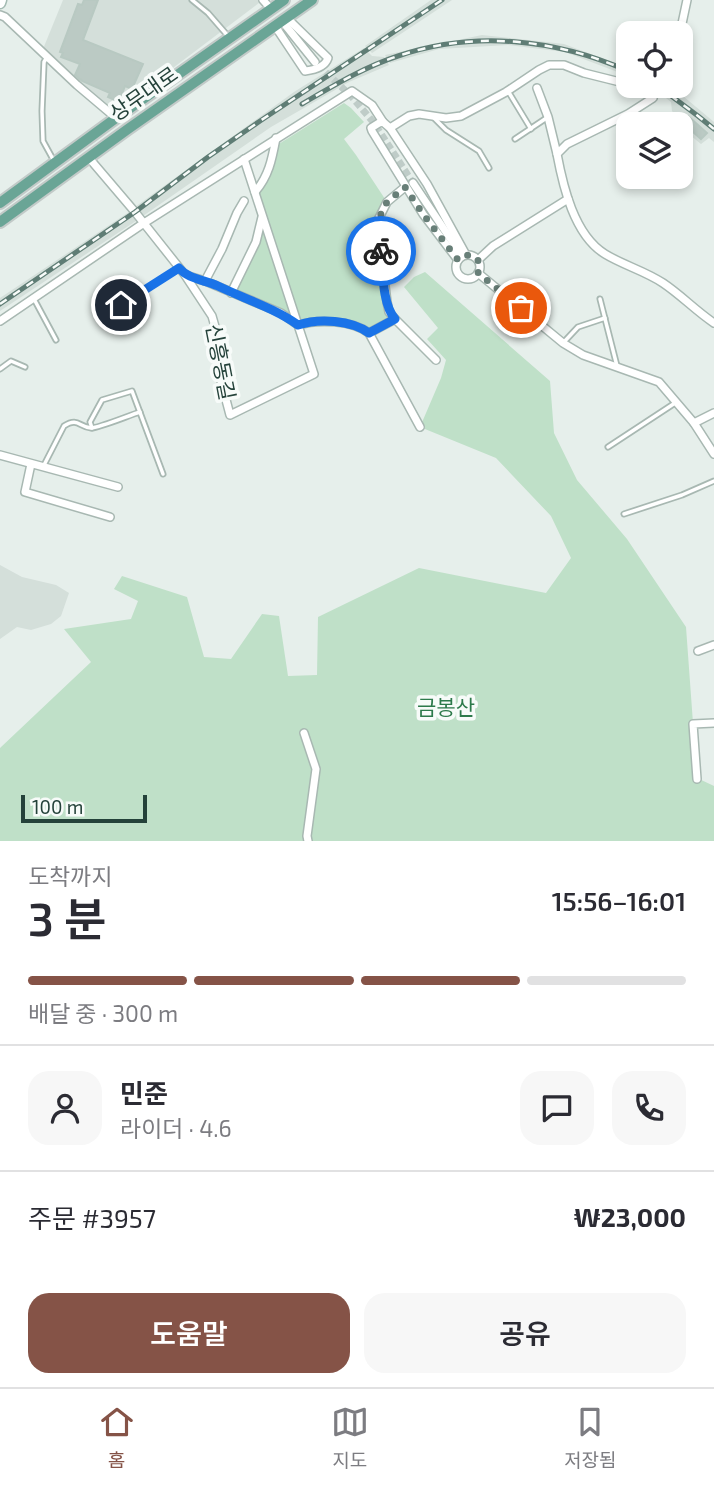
<!DOCTYPE html>
<html lang="ko">
<meta charset="utf-8">
<style>
:root{--surface:#fff;--page:#f7f7f7;--text:#2b2b33;--muted:#7c7c81;--line:#e1e1e2;--accent:#855347}
body{margin:0;font-family:"Exo 2","Noto Sans KR",sans-serif;background:var(--page);color:var(--text);height:100vh;display:flex;flex-direction:column;font-size:26px;white-space:nowrap}
*{box-sizing:border-box;margin:0}
p{font-size:23px;color:var(--muted)}
.icon{flex:none;width:38px;height:38px;fill:none;stroke:currentColor;stroke-width:2;stroke-linecap:round;stroke-linejoin:round}
.map{position:relative;height:841px;overflow:hidden}
.details{display:flex;flex-direction:column;background:var(--surface);flex:1}
.details>*{flex:none}
.fabs{position:absolute;left:616px;top:21px;display:grid;gap:14px}
.fabs a{display:grid;place-items:center;width:77px;height:77px;border-radius:14px;background:var(--surface);box-shadow:0 4px 10px #0003;font-size:35px}
.scale{position:absolute;left:21px;bottom:18px;width:126px;box-sizing:border-box;padding-left:7px;border:4px solid #24423a;border-top:0;font-size:19px;line-height:24px;white-space:nowrap;color:#24423a;-webkit-text-stroke:5px #f7fbf9;paint-order:stroke}
.pin{position:absolute;display:grid;place-items:center;width:60px;height:60px;color:#fff;margin:-30px;border:4px solid #fff;border-radius:50%;box-shadow:0 2px 7px #0007}
.courier{position:absolute;display:grid;place-items:center;width:70px;height:70px;margin:-35px;border:5px solid #1a73e8;border-radius:50%;background:#fff;color:#222;box-shadow:0 2px 9px #0007}
.summary em{font-style:normal;font-weight:600}
.summary div{display:flex;flex-direction:column-reverse}
.summary{display:flex;align-items:center;justify-content:space-between;height:119px;padding:0 28px}
h1{font-size:46px;font-weight:600;line-height:52px}
.bar{display:grid;grid-template-columns:repeat(4,1fr);gap:10px 7px;align-content:center;height:84px;padding:0 28px}
.bar i{height:9px;border-radius:5px;background:var(--line)}
.bar .active{background:var(--accent)}
.bar p{grid-column:span 4}
.line{display:flex;align-items:center;gap:18px;padding:0 28px;border-top:2px solid var(--line)}
.line div{flex:1}
.round{display:grid;place-items:center;flex:none;width:74px;height:74px;border-radius:21px;background:var(--page)}
.button{display:flex;gap:14px;margin-top:auto;padding:14px 28px}
.button a{flex:1;height:80px;border-radius:21px;background:var(--accent);color:#fff;font-size:28px;font-weight:600;line-height:80px;text-align:center}
.button a+a{background:var(--page);color:var(--text)}
.menu{display:flex;justify-content:space-around;align-items:center;height:98px;border-top:2px solid var(--line);background:var(--surface);font-size:19px;color:var(--muted)}
.menu a{display:grid;justify-items:center;gap:4px}
.menu .active{color:var(--accent)}
.map>svg:first-child{display:block}
.built{fill:#d4dfda}
.green{fill:#bfe0c8}
.building{fill:#bbcac4;stroke:#b8c9c2;stroke-width:2}
.lines{fill:none;stroke-linecap:round;stroke-linejoin:round}
.minor-tunnel{stroke:#bfccc8;stroke-width:7;stroke-dasharray:7 3.5;stroke-linecap:butt}
.service-casing{stroke:#a8b8b2;stroke-width:7}
.minor-casing{stroke:#a8b8b2;stroke-width:10}
.secondary-casing{stroke:#a4bbb3;stroke-width:13}
.primary-casing{stroke:#c2cac8;stroke-width:14}
.service{stroke:#fff;stroke-width:3.5}
.minor{stroke:#fff;stroke-width:7}
.secondary{stroke:#fff;stroke-width:10}
.primary{stroke:#6aa596;stroke-width:10}
.rail-casing{stroke:#5f7d75;stroke-width:5}
.rail{stroke:#f7fbf9;stroke-width:2.5;stroke-dasharray:8;stroke-linecap:butt}
.done{stroke:#687f78;stroke-width:7;stroke-dasharray:0 12.6}
.route{stroke:#1a73e8;stroke-width:9}
.labels{text-anchor:middle;stroke-width:7;stroke-linejoin:round;paint-order:stroke}
.street-label{font-size:21px;fill:#24423a;stroke:#f7fbf9}
.park-label{font-size:21px;fill:#2d7a4b;stroke:#f7fbf9}
</style>
<div class="map">
<svg width="714" height="841" viewBox="0 0 714 841">
<rect width="100%" height="100%" fill="#e6efeb"/>
<g class="built">
<polygon points="63,0 263,0 112,114 43,49"/>
<polygon points="431,0 452,0 372,53 365,46"/>
<polygon points="482,35 564,44 628,68 628,76 565,52 508,45 439,49 390,63 385,55"/>
<polygon points="364,48 372,56 384,57 389,65 349,82 271,127 143,216 135,207 294,92"/>
<polygon points="665,86 671,86 714,122 714,142 709,138 701,144 690,135 672,111 671,102 661,94"/>
<polygon points="135,208 142,217 0,311 0,298"/>
<polygon points="0,565 22,577 56,585 69,593 61,616 51,624 31,630 17,627 0,639"/>
</g>
<g class="green">
<polygon points="344,103 351,108 364,122 344,139 356,155 387,202 377,222 387,302 395,319 369,333 328,321 298,325 281,313 231,293 246,263 262,216 255,192 264,181 274,147"/>
<polygon points="425,272 550,381 554,433 577,480 627,539 686,627 697,778 714,786 714,841 0,841 0,748 91,662 64,629 131,619 138,601 114,589 122,576 187,597 204,657 231,659 262,614 279,616 288,676 317,675 318,617 419,568 546,593 571,558 551,516 496,458 420,427 441,378 446,360 427,339 438,328 404,287 414,277"/>
</g>
<g class="building">
<polygon points="84,0 98,0 83,40 143,64 132,89 125,86 119,102 108,97 110,93 82,81 75,75 80,64 61,57 63,53 60,52 78,4 82,5"/>
<polygon points="688,116 707,133 701,139 682,122"/>
</g>
<g class="lines">
<polyline class="minor-tunnel" points="318,65 351,96 374,123 413,183"/>
<defs>
<g id="service">
<polyline points="192,0 208,13 228,36"/>
<polyline points="47,57 44,62 42,111 43,141 54,161"/>
<polyline points="508,91 531,129"/>
<polyline points="434,118 446,130 479,151 489,168"/>
<polyline points="515,139 548,117"/>
<polyline points="34,299 56,340"/>
<polyline points="600,299 617,366"/>
<polyline points="100,319 179,268"/>
<polyline points="563,343 578,327 605,318"/>
<polyline points="0,369 11,361 25,367"/>
<polyline points="92,428 90,422 102,400 132,391 163,474"/>
<polyline points="608,447 675,403"/>
<path d="M44 465 64 426C78 417 79 427 91 428 99 428 130 415 140 412"/>
<polyline points="624,514 682,495 714,481"/>
</g>
<g id="minor">
<polyline points="263,0 271,9"/>
<polyline points="0,15 5,17 77,85 116,118"/>
<polyline points="282,21 315,62"/>
<path d="M275 26 305 71C314 70 325 67 328 58L287 18"/>
<polyline points="680,33 687,0"/>
<polyline points="632,86 650,92"/>
<path d="M655 86 650 92 653 98 628 114 567 144 557 154C563 186 574 235 605 254 623 265 645 271 663 283 681 295 696 311 714 323"/>
<polyline points="537,88 548,117 557,154"/>
<polyline points="390,128 409,116 419,114 446,118 461,116 506,92 539,70 549,65 564,65 584,73 628,84"/>
<polyline points="89,158 135,212 185,275 212,316 216,330 219,373 230,415 314,374 298,325 281,313 205,281 185,275"/>
<path d="M244 159 298 325C318 319 352 320 369 333L395 319 389 312 387 302 377 222 387 202 405 187"/>
<polyline points="413,183 460,253"/>
<path d="M255 192C269 176 272 159 276 138"/>
<circle cx="468" cy="267" r="12"/>
<polyline points="458,260 423,214 372,131 371,128 379,123 383,122 390,128 427,184 466,255"/>
<polyline points="478,260 493,246 568,199"/>
<polyline points="478,273 563,343 583,355 659,382 694,423 714,454"/>
<polyline points="205,281 222,249 237,213 244,201"/>
<polyline points="231,293 256,242 262,217"/>
<polyline points="395,319 436,360"/>
<polyline points="0,321 144,223 352,91 372,105 383,122"/>
<polyline points="369,333 420,427"/>
<polyline points="694,423 714,413"/>
<polyline points="0,455 118,487"/>
<polyline points="31,464 25,492 110,517"/>
<polyline points="698,651 714,645"/>
<polyline points="304,733 316,769 307,836 308,841"/>
<polyline points="697,779 693,724 714,723"/>
</g>
<polyline id="secondary" points="0,3 1,0"/>
<g id="primary">
<polyline points="0,203 116,118 284,0"/>
<polyline points="0,222 128,129 312,0"/>
</g>
</defs>
<use href="#service" class="service-casing"/>
<use href="#minor" class="minor-casing"/>
<use href="#secondary" class="secondary-casing"/>
<use href="#primary" class="primary-casing"/>
<use href="#service" class="service"/>
<use href="#minor" class="minor"/>
<use href="#secondary" class="secondary"/>
<use href="#primary" class="primary"/>
<defs>
<g id="rail">
<polyline points="658,86 698,116 714,129"/>
<path d="M302 104C333 86 364 67 398 56 475 30 556 39 628 71"/>
<polyline points="0,304 135,212 208,157 260,121 442,0"/>
</g>
</defs>
<use href="#rail" class="rail-casing"/>
<use href="#rail" class="rail"/>
</g>
<g class="lines">
<polyline class="done" points="381,251 377,222 387,202 405,187 423,214 458,260 466,255 476,257 480,264 478,273 521,308"/>
<path class="route" d="M121 305 179 268C188 279 205 280 218 286 245 299 274 308 298 325 319 318 351 320 369 333L395 319C382 304 383 271 381 251"/>
</g>
<g class="labels">
<g class="street-label">
<text transform="translate(144 94) rotate(-35)" y="7">상무대로</text>
<text transform="translate(220 362) rotate(79)" y="7">신흥동길</text>
</g>
<g class="park-label">
<text x="446" y="715">금봉산</text>
</g>
</g>
</svg>
<div class="fabs">
<a><svg class="icon" aria-label="locate" viewBox="0 0 24 24"><circle cx="12" cy="12" r="6"/><path d="M12 2v4M12 18v4M2 12h4M18 12h4"/></svg></a>
<a><svg class="icon" aria-label="layers" viewBox="0 0 24 24"><path d="M12 4l9 5-9 5-9-5zM3 14l9 5 9-5"/></svg></a>
</div>
<div class="scale">100 m</div>
<div class="pin" style="left:521px;top:308px;background:#ea580c"><svg class="icon" aria-label="bag" viewBox="0 0 24 24"><path d="M5 8h14l-1 12H6zM9 8a3 3 0 0 1 6 0"/></svg></div>
<div class="pin" style="left:121px;top:305px;background:#1f2937"><svg class="icon" aria-label="home" viewBox="0 0 24 24"><path d="M3 11l9-7 9 7M6 9v11h12V9"/></svg></div>
<div class="courier" style="left:381px;top:251px"><svg class="icon" aria-label="bike" viewBox="0 0 24 24"><circle cx="6" cy="16" r="4"/><circle cx="18" cy="16" r="4"/><path d="M6 16l4-8h5l3 8M10 8l3 8H6M13 5h3"/></svg></div>
</div>
<section class="details">
<div class="summary"><div><h1>3 분</h1><p>도착까지</p></div><em>15:56–16:01</em></div>
<div class="bar"><i class="active"></i><i class="active"></i><i class="active"></i><i></i><p>배달 중 · 300 m</p></div>
<div class="line" style="height:126px"><a class="round"><svg class="icon" aria-label="person" viewBox="0 0 24 24"><circle cx="12" cy="8" r="4"/><path d="M4 21q1-7 8-7t8 7"/></svg></a><div><b>민준</b><p>라이더 · 4.6</p></div><a class="round"><svg class="icon" aria-label="chat" viewBox="0 0 24 24"><path d="M4 5h16v11H9l-5 4z"/></svg></a><a class="round"><svg class="icon" aria-label="phone" viewBox="0 0 24 24"><path d="M5 4h4l2 5-3 2q2 4 5 5l2-3 5 2v4C11 20 4 13 5 4z"/></svg></a></div>
<div class="line" style="height:91px"><div>주문 #3957</div><b>₩23,000</b></div>
<div class="button"><a>도움말</a><a>공유</a></div>
</section>
<nav class="menu">
<a class="active"><svg class="icon" aria-label="home" viewBox="0 0 24 24"><path d="M3 11l9-7 9 7M6 9v11h12V9"/></svg>홈</a>
<a><svg class="icon" aria-label="map" viewBox="0 0 24 24"><path d="M3 6l6-2 6 2 6-2v14l-6 2-6-2-6 2zM9 4v14M15 6v14"/></svg>지도</a>
<a><svg class="icon" aria-label="saved" viewBox="0 0 24 24"><path d="M7 4h10v16l-5-4-5 4z"/></svg>저장됨</a>
</nav>
